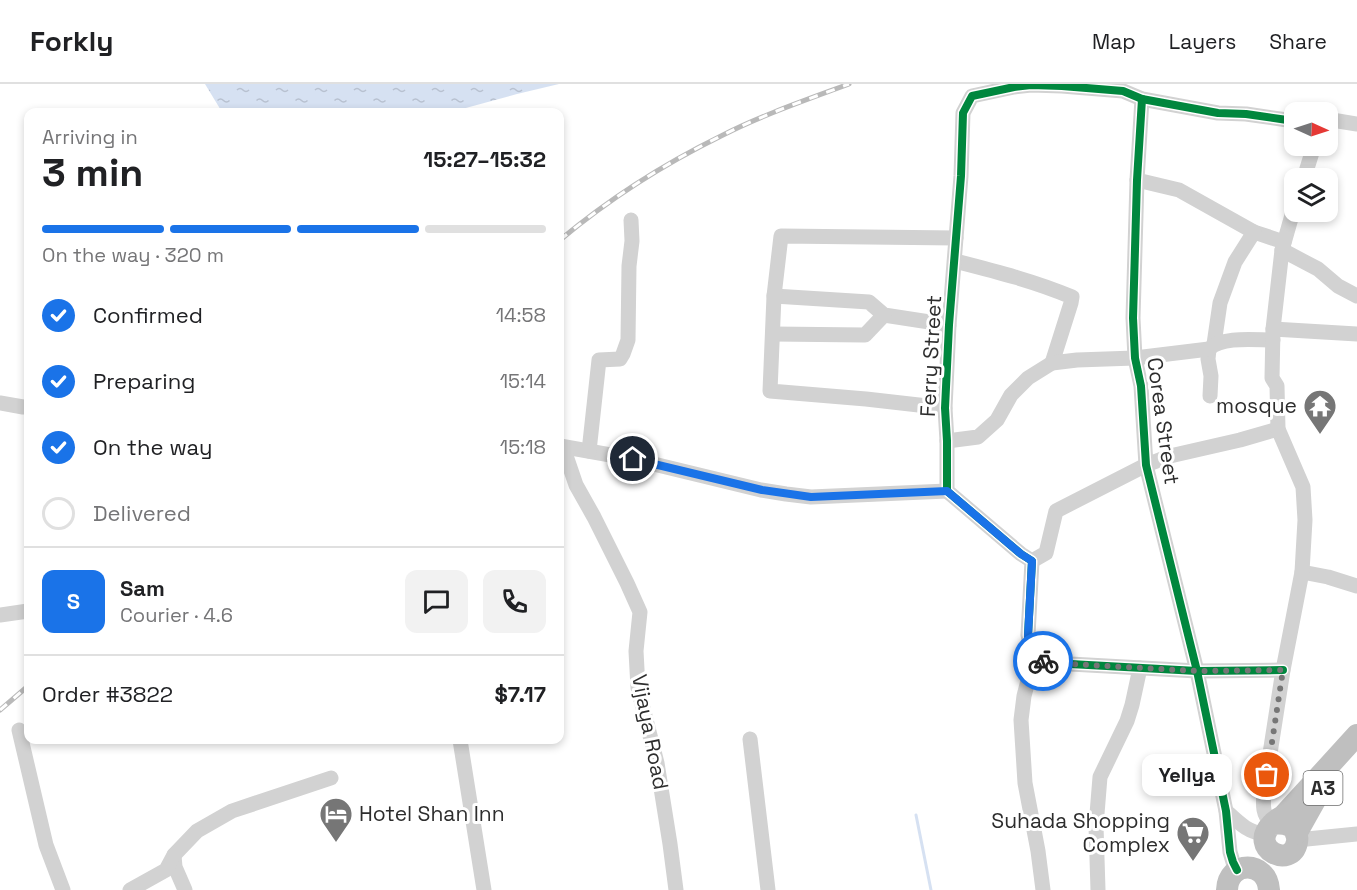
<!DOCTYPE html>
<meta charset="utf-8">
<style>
:root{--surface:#fff;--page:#f2f2f2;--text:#202124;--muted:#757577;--line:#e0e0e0;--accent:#1a73e8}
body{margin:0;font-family:"Space Grotesk",sans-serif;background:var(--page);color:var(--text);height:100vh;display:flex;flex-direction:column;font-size:22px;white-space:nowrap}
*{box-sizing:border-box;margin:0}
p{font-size:20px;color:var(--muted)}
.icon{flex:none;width:33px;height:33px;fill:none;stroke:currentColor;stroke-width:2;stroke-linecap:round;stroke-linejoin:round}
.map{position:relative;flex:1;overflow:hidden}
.sheet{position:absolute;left:24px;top:24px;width:540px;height:636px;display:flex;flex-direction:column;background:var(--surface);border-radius:12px;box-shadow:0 3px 9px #0003}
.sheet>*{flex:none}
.needle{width:39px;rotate:93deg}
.buttons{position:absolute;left:1284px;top:18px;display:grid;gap:12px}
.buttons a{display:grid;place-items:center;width:54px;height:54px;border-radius:12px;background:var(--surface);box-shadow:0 3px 9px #0003;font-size:30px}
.pin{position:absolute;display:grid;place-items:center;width:51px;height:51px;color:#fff;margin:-26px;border:3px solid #fff;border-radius:50%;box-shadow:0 2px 6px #0007}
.courier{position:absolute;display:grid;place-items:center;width:60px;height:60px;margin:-30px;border:4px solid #1a73e8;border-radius:50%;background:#fff;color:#222;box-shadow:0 2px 8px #0007}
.bubble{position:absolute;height:42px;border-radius:12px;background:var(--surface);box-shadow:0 3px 9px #0003;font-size:20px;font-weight:700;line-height:42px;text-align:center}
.summary em{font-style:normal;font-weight:700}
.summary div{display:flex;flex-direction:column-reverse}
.summary{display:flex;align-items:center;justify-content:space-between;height:102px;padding:0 18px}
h1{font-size:39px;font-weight:700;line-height:45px}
.bar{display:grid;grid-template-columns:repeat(4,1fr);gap:9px 6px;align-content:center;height:72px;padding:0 18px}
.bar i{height:8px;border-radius:4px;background:var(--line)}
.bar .selected{background:var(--accent)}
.bar p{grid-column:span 4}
.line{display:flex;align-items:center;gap:15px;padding:0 18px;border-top:2px solid var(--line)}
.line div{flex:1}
.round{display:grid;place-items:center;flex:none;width:63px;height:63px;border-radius:12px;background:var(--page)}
ol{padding:0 18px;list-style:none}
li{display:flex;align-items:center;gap:18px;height:66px}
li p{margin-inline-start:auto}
li .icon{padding:6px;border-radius:50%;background:var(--accent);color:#fff;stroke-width:4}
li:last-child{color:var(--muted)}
li i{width:33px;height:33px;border:3px solid var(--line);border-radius:50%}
header{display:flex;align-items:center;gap:36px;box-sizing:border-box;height:84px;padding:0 30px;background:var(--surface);border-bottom:2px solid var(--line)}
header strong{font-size:28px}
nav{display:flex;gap:33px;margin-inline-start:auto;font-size:21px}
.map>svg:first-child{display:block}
.water{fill:url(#water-ripples)}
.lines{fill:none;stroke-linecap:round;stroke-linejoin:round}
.stream{stroke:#d6e1f2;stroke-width:3}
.minor{stroke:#d2d2d2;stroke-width:15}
.highway{stroke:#bfbfbf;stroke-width:22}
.rail-casing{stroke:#b9b9b9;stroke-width:5}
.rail{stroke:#fff;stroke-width:3;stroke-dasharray:9;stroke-linecap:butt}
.cycleway-casing{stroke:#fff;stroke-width:11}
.cycleway{stroke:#00873e;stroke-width:8}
.done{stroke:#767676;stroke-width:6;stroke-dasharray:0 10.8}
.route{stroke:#1a73e8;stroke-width:8}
.labels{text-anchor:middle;stroke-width:6;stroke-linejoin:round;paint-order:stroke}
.shield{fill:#fff;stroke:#6c6c6c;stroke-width:1.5}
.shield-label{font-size:20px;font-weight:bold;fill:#2d2d2d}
.street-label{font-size:21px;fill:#2d2d2d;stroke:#fff}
.poi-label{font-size:21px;fill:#2d2d2d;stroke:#fff;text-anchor:end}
</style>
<header>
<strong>Forkly</strong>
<nav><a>Map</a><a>Layers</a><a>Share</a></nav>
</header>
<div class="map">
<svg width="1357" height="806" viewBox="0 0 1357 806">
<defs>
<pattern id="water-ripples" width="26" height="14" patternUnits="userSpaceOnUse" patternTransform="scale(1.5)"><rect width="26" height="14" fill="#d6e1f2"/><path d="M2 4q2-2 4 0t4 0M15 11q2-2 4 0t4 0" fill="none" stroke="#b8c1d0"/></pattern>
</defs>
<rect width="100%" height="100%" fill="#fff"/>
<polygon class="water" points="205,0 559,0 517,10 451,28 222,28"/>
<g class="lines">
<polyline class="stream" points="916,731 931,806"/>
<g class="minor">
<polyline points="1142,15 1137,96 1133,234 1135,274 1141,302 1146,381 1197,587 1226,727 1230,768 1233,778 1237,786"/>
<polyline points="1328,37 1332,36 1357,40"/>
<polyline points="1304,94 1314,62"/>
<polyline points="1137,96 1179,106 1254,148 1284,158"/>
<polyline points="1282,166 1318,185 1338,202 1357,212"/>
<path d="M955 177C994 187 1034 197 1072 213L1071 219 1052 279"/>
<polyline points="774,212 869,218 884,231 949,241"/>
<polyline points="1273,245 1357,250"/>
<polyline points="773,250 865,251 884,231"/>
<polyline points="1214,260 1220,219 1235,178 1254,148"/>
<polyline points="1209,265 1208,275 1211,292 1210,312"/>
<polyline points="0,319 23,323 28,323"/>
<polyline points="945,324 866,315 770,307 774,212 781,152 956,154"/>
<path d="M947 357 978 353 997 336 1011 311 1028 294 1052 279 1077 276 1135 274 1209 265C1222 252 1255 256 1273 256"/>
<polyline points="560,362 633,375 761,406 786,410 811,413 947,407"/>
<polyline points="563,363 576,401 594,433 627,499 640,528 636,567 638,604 657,679 670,760 676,806"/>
<polyline points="589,367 599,276 620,275 623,270 628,256 629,182 632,157 631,136"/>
<polyline points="1032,477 1046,469 1056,427 1146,381 1170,372 1240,356 1278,345"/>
<polyline points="1302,488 1328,493 1357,502"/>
<polyline points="0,531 28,527"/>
<polyline points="1030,562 1030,589 1024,612 1021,636 1025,699 1038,767 1043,806"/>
<path d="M1283 586 1197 587 1052 579C1036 575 1031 568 1028 551L1032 477 1021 470 947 407V357L945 324 949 241 961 92 963 29 972 12 1014 3 1031 1 1062 2 1123 7 1142 15 1218 29 1246 30 1294 37"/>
<polyline points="19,646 46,761 63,806"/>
<polyline points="750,655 768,806"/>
<polyline points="460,656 484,806"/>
<path d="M1226 727C1238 738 1248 749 1265 750"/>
<path d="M1272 740C1262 730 1263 721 1264 708L1283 586 1302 488 1305 436 1303 403 1278 345 1277 302 1272 294 1273 245 1282 166 1294 124"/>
<polyline points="1297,756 1357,750"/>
<polyline points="174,771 175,783 185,806"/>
<polyline points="130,806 166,786 174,771 197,747 232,727 331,694"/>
<polyline points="1098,806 1096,742 1100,693 1127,637 1132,621 1140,584"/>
</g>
<g class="highway">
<path d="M1272 740C1284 738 1300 741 1297 758 1292 786 1247 765 1272 740 1275 736 1280 734 1284 731L1357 651"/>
<polyline points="1296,750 1319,709 1326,702"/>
<path d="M1227 806C1228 776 1267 776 1269 806"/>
</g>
<defs>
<g id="rail">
<path d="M560 156C609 115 664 80 721 52 762 31 806 16 849 0"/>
<polyline points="0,626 28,602"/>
</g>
</defs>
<use href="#rail" class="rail-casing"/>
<use href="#rail" class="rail"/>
<defs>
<g id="cycleway">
<polyline points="1142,15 1137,96 1133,234 1135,274 1141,302 1146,381 1197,587 1226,727 1230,768 1233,778 1237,786"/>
<path d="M1283 586 1197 587 1052 579C1036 575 1031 568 1028 551L1032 477 1021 470 947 407V357L945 324 949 241 961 92 963 29 972 12 1014 3 1031 1 1062 2 1123 7 1142 15 1218 29 1246 30 1294 37"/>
</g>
</defs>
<use href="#cycleway" class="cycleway-casing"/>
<use href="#cycleway" class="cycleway"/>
</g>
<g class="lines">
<polyline class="done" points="1043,577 1052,579 1197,587 1283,586 1267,691"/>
<path class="route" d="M633 375 762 406 811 413 947 407 1021 470 1032 477 1028 552C1030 563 1034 570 1043 577"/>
</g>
<defs>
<symbol id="temple-pin" viewBox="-11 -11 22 30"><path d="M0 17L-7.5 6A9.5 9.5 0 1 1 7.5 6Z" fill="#767676" stroke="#fff"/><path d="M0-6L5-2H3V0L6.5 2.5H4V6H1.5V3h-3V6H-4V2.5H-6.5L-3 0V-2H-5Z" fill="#fff"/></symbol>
<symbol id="hotel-pin" viewBox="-11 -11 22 30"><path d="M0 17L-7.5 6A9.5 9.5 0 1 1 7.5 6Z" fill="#767676" stroke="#fff"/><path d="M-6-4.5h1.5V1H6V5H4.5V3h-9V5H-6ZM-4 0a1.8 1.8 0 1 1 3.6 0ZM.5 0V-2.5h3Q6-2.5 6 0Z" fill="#fff"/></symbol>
<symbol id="supermarket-pin" viewBox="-11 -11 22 30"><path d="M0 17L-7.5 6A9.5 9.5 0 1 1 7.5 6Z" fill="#767676" stroke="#fff"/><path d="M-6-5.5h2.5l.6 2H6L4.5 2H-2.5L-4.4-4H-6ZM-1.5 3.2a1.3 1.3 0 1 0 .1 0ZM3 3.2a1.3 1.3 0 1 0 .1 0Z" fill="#fff"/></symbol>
</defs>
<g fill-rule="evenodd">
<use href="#temple-pin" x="1301" y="303" width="38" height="52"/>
<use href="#hotel-pin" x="317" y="711" width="38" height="52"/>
<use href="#supermarket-pin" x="1174" y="730" width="38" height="52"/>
</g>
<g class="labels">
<rect class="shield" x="1303.5" y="687" width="39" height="34" rx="4.5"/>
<g class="shield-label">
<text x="1323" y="711">A3</text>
</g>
<g class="street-label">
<text transform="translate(931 272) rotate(-87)" y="7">Ferry Street</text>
<text transform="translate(1163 337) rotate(82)" y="7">Corea Street</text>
<text transform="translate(650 648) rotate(79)" y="7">Vijaya Road</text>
</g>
<g class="poi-label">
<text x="1297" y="329">mosque</text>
<text x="359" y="737" text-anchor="start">Hotel Shan Inn</text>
<text x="1170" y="744">Suhada Shopping<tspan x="1170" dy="24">Complex</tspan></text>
</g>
</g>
</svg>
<div class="buttons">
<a><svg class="needle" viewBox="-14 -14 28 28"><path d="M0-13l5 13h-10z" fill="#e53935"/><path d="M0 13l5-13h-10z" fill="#757577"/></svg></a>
<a><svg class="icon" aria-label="layers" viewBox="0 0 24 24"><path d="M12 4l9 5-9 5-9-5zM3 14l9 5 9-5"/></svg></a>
</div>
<div class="pin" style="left:1267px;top:691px;background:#ea580c"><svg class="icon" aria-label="bag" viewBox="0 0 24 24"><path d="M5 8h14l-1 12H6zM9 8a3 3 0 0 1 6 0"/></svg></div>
<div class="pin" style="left:633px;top:375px;background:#1f2937"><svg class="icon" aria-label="home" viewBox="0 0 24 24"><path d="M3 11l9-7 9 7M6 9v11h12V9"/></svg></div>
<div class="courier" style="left:1043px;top:577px"><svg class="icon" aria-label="bike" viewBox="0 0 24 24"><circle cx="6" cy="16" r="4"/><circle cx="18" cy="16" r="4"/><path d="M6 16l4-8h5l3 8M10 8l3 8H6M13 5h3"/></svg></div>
<div class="bubble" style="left:1142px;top:670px;width:90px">Yellya</div>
<section class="sheet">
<div class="summary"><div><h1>3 min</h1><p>Arriving in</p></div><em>15:27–15:32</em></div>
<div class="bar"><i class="selected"></i><i class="selected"></i><i class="selected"></i><i></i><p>On the way · 320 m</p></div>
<ol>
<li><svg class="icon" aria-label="check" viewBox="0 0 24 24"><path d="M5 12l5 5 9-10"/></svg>Confirmed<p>14:58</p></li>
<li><svg class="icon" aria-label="check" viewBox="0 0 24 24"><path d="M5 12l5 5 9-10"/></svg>Preparing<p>15:14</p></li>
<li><svg class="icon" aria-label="check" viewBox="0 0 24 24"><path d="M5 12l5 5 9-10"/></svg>On the way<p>15:18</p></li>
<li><i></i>Delivered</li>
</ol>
<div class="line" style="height:108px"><b class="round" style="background:var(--accent);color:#fff">S</b><div><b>Sam</b><p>Courier · 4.6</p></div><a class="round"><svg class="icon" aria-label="chat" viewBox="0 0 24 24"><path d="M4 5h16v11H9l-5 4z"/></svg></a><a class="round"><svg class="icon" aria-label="phone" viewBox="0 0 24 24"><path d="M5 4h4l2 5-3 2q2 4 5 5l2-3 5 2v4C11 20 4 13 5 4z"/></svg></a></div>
<div class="line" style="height:78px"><div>Order #3822</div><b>$7.17</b></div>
</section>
</div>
